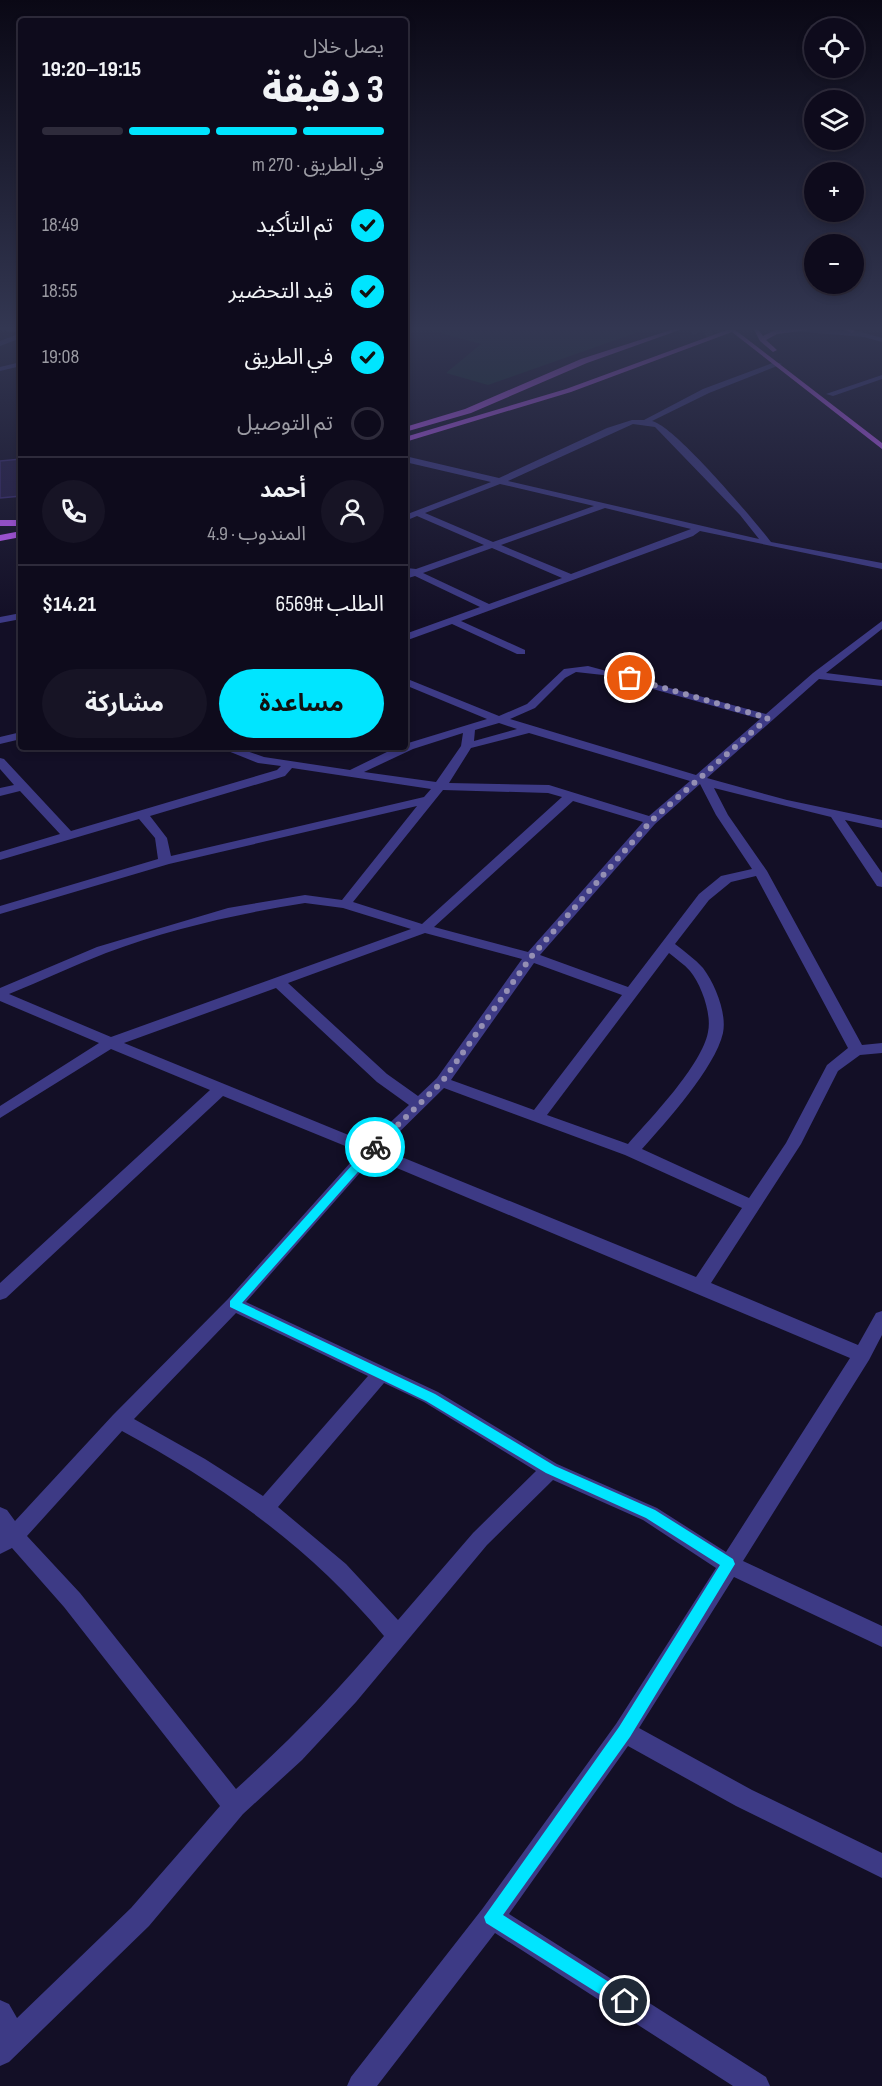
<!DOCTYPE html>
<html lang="ar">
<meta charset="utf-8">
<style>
:root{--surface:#0e0b1c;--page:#171425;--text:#f1f3f6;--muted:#9b9ba3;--line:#2e2b3b;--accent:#00e5ff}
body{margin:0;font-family:"Sofia Sans Condensed","Noto Sans Arabic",sans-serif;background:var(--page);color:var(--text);direction:rtl;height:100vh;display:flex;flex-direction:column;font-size:22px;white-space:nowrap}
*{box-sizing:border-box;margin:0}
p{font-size:20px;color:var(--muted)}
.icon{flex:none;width:33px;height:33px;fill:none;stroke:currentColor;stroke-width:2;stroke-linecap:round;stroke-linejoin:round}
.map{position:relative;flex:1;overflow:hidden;direction:ltr}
.details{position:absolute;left:18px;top:18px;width:390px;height:732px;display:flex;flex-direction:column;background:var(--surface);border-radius:6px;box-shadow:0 3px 9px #0003,0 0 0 2px var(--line);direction:rtl}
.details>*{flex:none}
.tools{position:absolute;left:804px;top:18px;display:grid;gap:12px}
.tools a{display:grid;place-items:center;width:60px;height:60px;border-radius:50%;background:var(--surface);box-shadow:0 3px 9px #0003,0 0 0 2px var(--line);font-size:30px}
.pin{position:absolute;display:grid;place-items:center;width:51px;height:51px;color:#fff;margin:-26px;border:3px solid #fff;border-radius:50%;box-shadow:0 2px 6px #0007}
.courier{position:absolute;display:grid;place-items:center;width:60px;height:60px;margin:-30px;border:4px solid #00e5ff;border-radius:50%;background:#fff;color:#222;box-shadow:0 2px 8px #0007}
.headline em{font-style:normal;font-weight:700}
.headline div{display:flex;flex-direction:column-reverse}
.headline{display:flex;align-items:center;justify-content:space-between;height:102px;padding:0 24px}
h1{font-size:39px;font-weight:700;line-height:45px}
.bar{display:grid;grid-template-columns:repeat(4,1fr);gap:9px 6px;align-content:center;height:72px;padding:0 24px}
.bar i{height:8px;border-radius:4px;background:var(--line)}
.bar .active{background:var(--accent)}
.bar p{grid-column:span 4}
.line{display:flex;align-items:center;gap:15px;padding:0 24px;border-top:2px solid var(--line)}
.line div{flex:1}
.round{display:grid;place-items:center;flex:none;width:63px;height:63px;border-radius:32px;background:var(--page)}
ol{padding:0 24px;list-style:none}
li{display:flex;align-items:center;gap:18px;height:66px}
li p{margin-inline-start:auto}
li .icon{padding:6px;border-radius:50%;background:var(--accent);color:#111;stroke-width:4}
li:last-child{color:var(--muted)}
li i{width:33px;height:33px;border:3px solid var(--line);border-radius:50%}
.primary-button{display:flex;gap:12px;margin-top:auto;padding:12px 24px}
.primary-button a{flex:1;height:69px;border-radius:36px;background:var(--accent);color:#111;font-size:24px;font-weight:700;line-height:69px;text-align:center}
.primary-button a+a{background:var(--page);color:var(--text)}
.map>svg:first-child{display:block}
.green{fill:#12302f}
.building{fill:#241b47;stroke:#3b2d73;stroke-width:1.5}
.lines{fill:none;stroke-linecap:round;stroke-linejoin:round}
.major-tunnel{stroke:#312d47;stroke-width:8;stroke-dasharray:8 4;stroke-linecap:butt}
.minor{fill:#3d3a85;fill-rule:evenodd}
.major{fill:#c25bff;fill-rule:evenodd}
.route{fill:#00e5ff}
.done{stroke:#948fb3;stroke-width:6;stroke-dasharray:0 10.8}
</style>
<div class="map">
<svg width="882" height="2086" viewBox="0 0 882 2086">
<rect width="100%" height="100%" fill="#130f26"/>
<polygon class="green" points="405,328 642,328 641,331 488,385 446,373 481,344 422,328 405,334"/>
<polygon class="building" points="21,459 21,496 0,498 0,461"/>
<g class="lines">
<g class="major-tunnel">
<polyline points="691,331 701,328"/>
<polyline points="705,334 723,328"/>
</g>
<g class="minor">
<polygon points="0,328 21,329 21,338 0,346 0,341 21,333 0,330"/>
<polygon points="757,328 858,331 882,338 882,342 864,337"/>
<polygon points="21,362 21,366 0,371 0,367"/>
<path d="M775 362 782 364 709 393 652 421C675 426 753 519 771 542L882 563V569L700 531 693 536 461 621 525 650V654H517L452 624 405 641V634L480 607 415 576 405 579 407 568 416 569 484 545 417 516 405 521V515L491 482 405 462V456L499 478 607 428 632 420H644L703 389ZM633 424 655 427 740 515 759 539 508 481ZM500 484 594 506 493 542 425 513ZM605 508 691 529 571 574 501 545ZM492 548 562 578 489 604 423 573Z"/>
<polygon points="882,375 882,379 833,396 826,394"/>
<polygon points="21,613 21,619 0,623 0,617"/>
<path d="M882 621V629L826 673 882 680V686L819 679 707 778 787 800 882 820V828L845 820 882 873V887L877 886 831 817 714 788 728 815 767 871 862 1045 882 1043V1053L860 1055 838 1071 801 1144 711 1283 858 1345 876 1313 882 1311V1335L869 1360 743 1561 882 1626V1647L734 1577 639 1728 752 1790 882 1853V1878L736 1806 628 1746 509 1914 766 2077 770 2086H733L495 1933 377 2086H347L351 2077 483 1908 616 1724 716 1568 643 1520 553 1480 487 1545 356 1702 302 1760 243 1814 149 1926 9 2062 0 2066V2000L9 2004 17 2018 131 1908 220 1806 64 1607 12 1548 0 1554V1507L7 1510 15 1521 113 1415 228 1299 360 1152 223 1096 6 1298 0 1300V1283L210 1090 111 1049 0 1118V1106L99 1043 0 1001V988L97 947 228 908 305 895 342 900 417 806 169 864 0 914V906L158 859 155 838 139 819 0 860V852L60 834 20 791 0 796V788L14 785 0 769V758L4 759 71 831 277 770 281 766 258 763 218 747H235L264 757 350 770 391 750 405 747V744L487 719 405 685V678L499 716 527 704 564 669 588 666 766 714 813 673ZM576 672 603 675 760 719 696 775 510 719 535 708 565 678ZM499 723 517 729 474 741 475 730ZM463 733 461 746 436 782 364 772 413 749ZM529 733 690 781 649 816 549 785 449 783 471 748ZM292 768 431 789 424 797 171 856 167 838 150 816 285 776ZM700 784 716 815 752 869 721 876 699 894 628 987 540 955 655 824ZM443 790 548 793 562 797 422 924 353 902ZM573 801 643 822 528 952 434 927ZM756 876 848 1048 827 1065 786 1143 749 1198 642 1149C666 1122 715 1068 723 1033 727 1013 715 984 703 968 695 959 685 952 675 944L709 900 731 882ZM305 903 343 908 411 929 111 1037 9 994C41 981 73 966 106 953 170 929 237 914 305 903ZM425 933 522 959 437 1078 418 1096 387 1074 288 983ZM669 953C676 959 684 964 690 971 701 984 712 1014 708 1032 702 1065 651 1118 628 1144L547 1115ZM534 963 622 995 534 1110 451 1080ZM276 988 377 1082 409 1105 368 1143 124 1043ZM444 1088 625 1155 742 1208 696 1277 382 1149ZM373 1158 850 1358 726 1552 657 1508 557 1464 438 1392 246 1302ZM236 1313 368 1376 263 1496 205 1459 134 1419ZM384 1383 424 1402 536 1471 473 1533 398 1620 346 1564 278 1507ZM122 1431C222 1485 311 1548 384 1636 338 1691 289 1741 236 1789L80 1593 27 1536Z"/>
<polygon points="21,732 21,739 0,744 0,737"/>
</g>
<g class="major">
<polygon points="677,328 685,328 587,363 471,413 405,432 405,427 465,409 581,359"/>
<polygon points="753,328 757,328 763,336 775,330 805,328 808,330 777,334 766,340 777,350 773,352 760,341"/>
<polygon points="840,328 848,328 855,331 852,333"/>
<polygon points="734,329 882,443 882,449 732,332 571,392 405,442 405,437 566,389 727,330"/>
<rect x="0" y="520" width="21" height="6"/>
<polygon points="21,531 21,537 0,541 0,535"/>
</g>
</g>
<linearGradient id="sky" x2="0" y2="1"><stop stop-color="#0a0815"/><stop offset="0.53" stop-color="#333752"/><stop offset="1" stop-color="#333752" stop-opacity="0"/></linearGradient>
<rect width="882" height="620" fill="url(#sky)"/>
<polygon class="route" points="371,1144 380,1147 242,1303 435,1394 555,1466 655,1510 733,1559 735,1564 630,1737 503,1915 631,1996 633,2001 631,2007 625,2010 486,1923 484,1917 619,1727 720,1565 646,1518 546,1473 426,1401 230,1307 230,1301"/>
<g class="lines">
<polyline class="done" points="375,1147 442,1082 531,957 651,821 768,718 630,678"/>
</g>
</svg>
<div class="tools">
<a><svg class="icon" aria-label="locate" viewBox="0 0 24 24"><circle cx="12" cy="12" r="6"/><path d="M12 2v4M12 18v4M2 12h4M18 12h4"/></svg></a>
<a><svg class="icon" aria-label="layers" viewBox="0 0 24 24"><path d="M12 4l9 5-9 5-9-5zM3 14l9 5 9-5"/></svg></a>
<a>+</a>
<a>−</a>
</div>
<div class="pin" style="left:630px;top:678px;background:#ea580c"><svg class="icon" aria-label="bag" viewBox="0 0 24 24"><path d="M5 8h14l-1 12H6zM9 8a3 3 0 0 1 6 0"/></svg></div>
<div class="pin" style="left:625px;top:2001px;background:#1f2937"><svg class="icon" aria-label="home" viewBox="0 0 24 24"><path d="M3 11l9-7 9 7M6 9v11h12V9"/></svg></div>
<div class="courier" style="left:375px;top:1147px"><svg class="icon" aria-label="bike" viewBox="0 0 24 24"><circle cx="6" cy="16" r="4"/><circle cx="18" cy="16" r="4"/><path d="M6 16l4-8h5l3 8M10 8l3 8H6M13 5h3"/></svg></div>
<section class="details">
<div class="headline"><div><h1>3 دقيقة</h1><p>يصل خلال</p></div><em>19:15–19:20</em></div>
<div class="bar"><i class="active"></i><i class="active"></i><i class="active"></i><i></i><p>في الطريق · 270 m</p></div>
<ol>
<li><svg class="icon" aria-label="check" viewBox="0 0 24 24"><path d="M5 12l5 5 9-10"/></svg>تم التأكيد<p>18:49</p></li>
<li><svg class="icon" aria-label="check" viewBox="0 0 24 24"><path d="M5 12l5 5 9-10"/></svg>قيد التحضير<p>18:55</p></li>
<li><svg class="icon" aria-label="check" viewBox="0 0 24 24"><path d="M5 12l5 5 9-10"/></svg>في الطريق<p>19:08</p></li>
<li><i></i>تم التوصيل</li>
</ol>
<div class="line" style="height:108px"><a class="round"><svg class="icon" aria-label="person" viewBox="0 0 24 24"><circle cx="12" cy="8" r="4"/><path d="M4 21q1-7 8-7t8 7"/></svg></a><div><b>أحمد</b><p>المندوب · 4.9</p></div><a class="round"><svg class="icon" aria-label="phone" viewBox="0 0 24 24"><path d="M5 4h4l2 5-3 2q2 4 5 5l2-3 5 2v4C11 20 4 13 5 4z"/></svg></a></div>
<div class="line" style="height:78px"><div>الطلب #6569</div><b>$14.21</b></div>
<div class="primary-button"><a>مساعدة</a><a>مشاركة</a></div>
</section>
</div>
